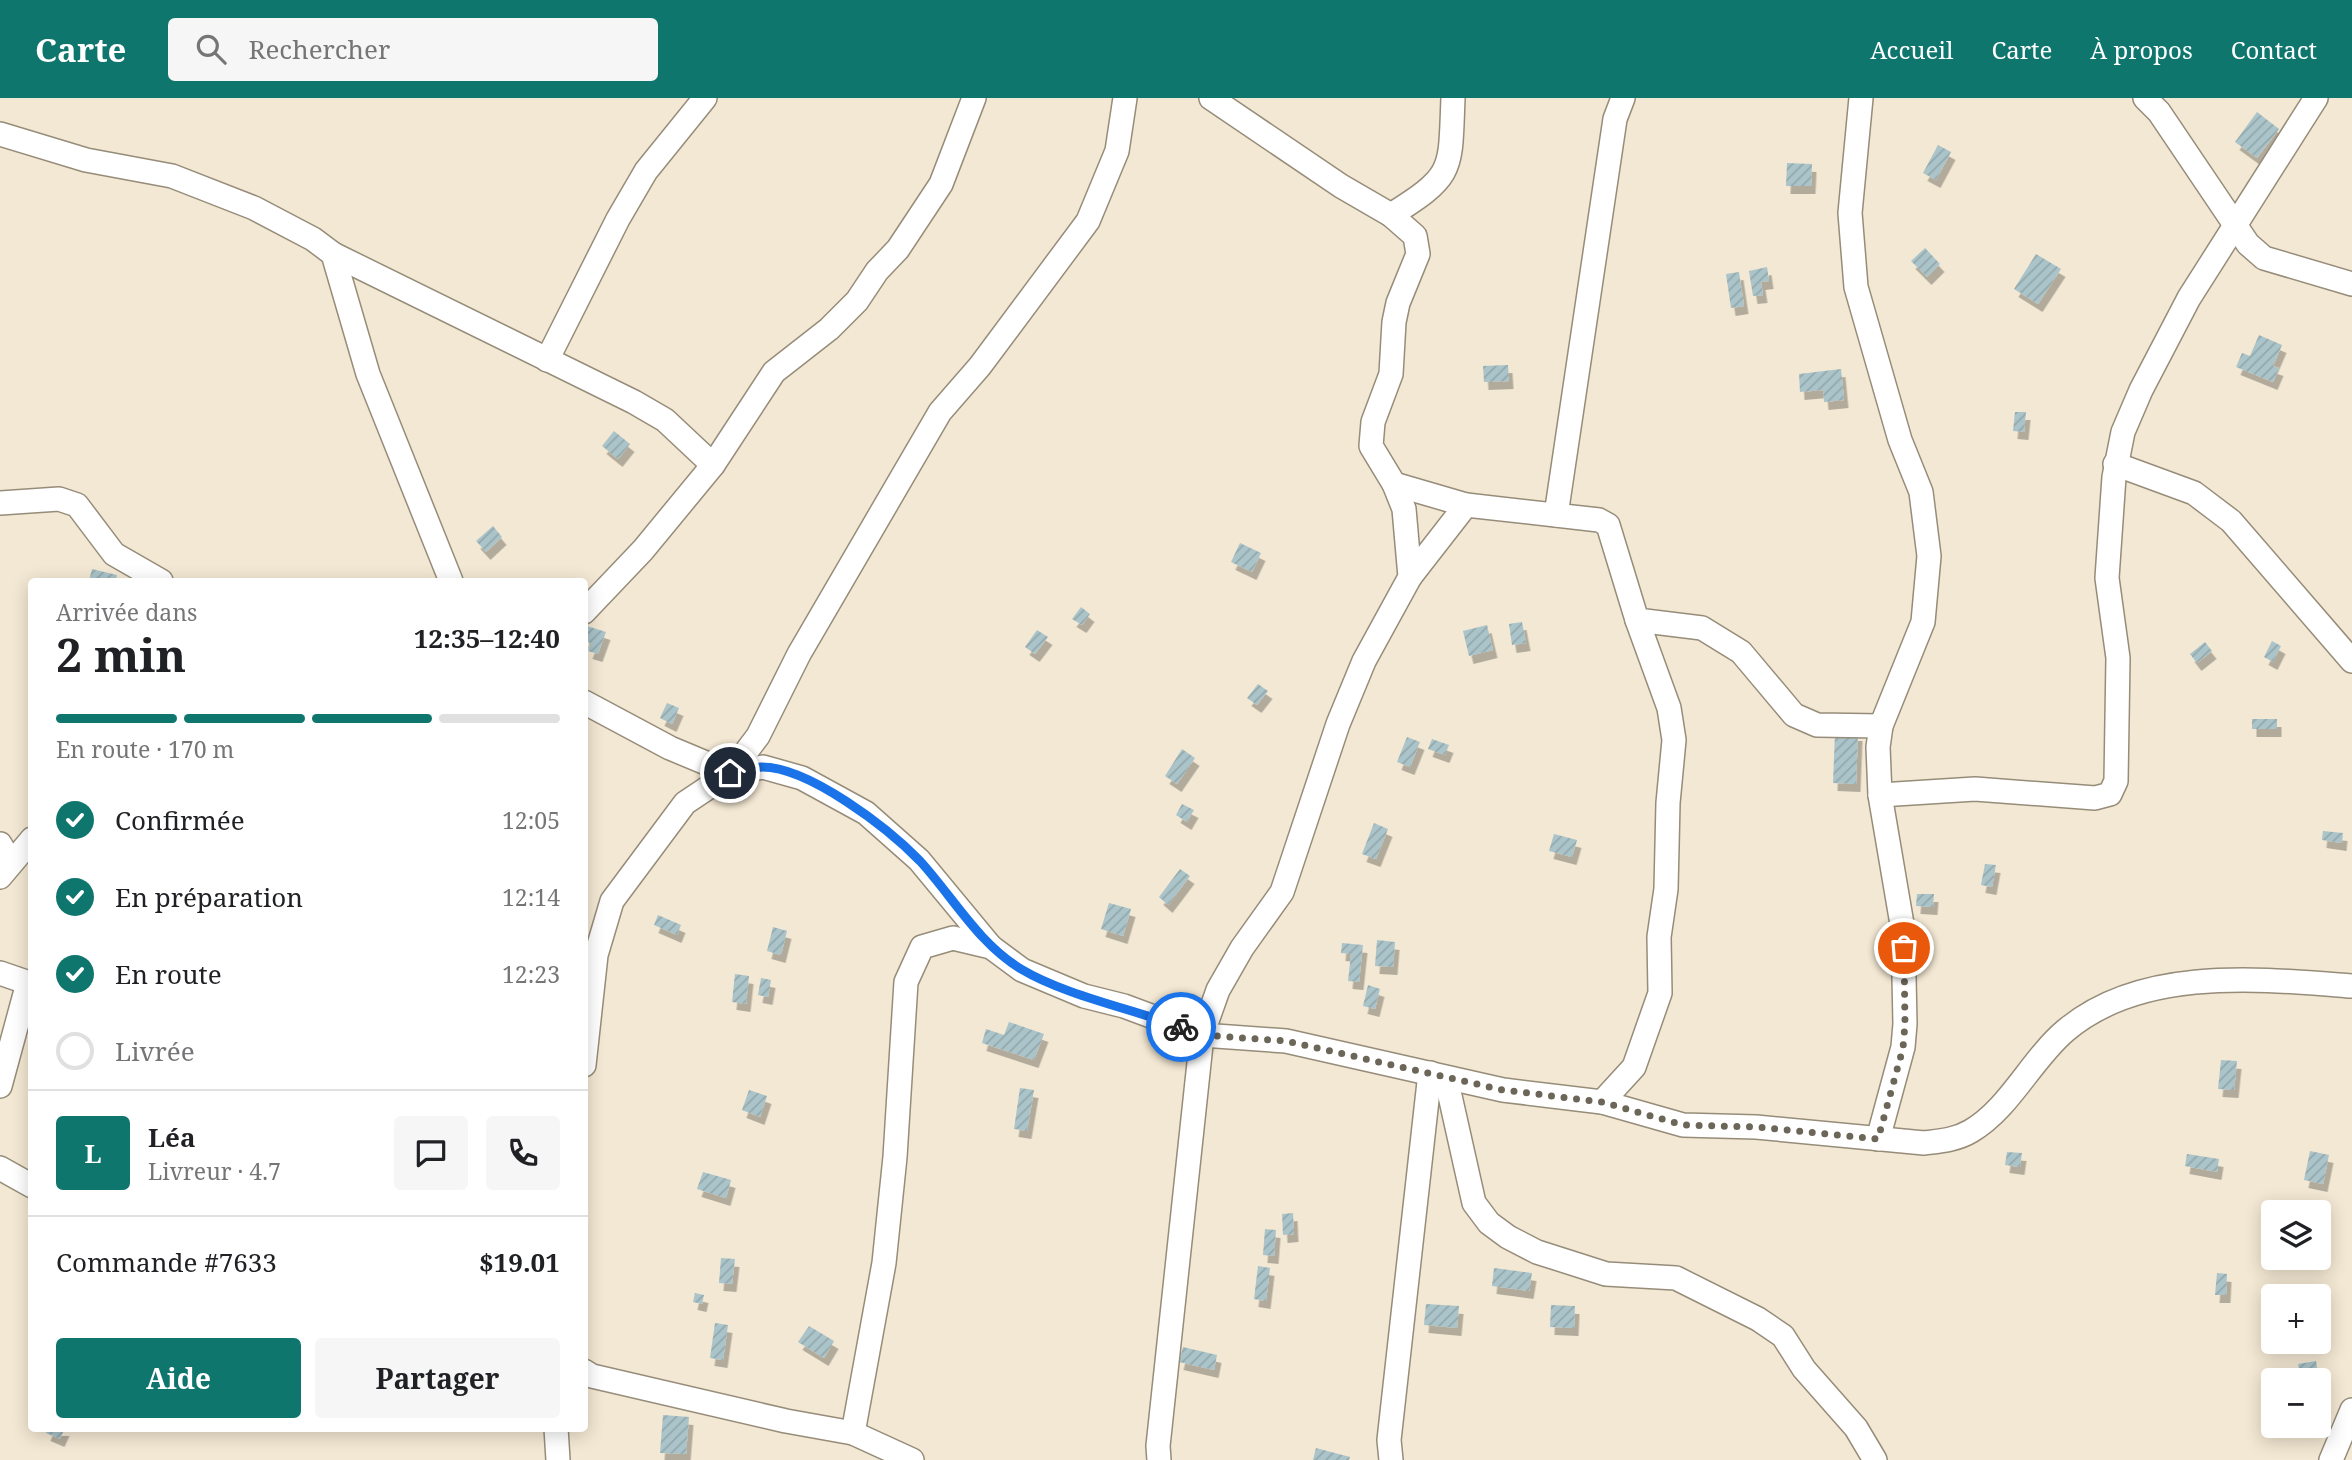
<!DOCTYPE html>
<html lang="fr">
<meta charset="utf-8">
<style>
:root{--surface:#fff;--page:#f6f6f6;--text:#202124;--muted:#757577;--line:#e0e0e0;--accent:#0f766e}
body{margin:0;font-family:"Noto Serif",serif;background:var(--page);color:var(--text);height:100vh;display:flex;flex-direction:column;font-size:26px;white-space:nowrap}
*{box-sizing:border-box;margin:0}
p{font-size:23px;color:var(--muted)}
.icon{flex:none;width:38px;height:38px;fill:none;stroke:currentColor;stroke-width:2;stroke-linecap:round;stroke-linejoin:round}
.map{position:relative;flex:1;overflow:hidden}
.panel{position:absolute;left:28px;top:480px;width:560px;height:854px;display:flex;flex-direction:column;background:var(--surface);border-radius:7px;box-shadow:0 4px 18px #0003}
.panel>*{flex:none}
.controls{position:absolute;left:2261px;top:1102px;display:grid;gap:14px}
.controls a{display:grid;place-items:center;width:70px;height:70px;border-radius:7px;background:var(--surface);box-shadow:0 4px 18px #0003;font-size:35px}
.pin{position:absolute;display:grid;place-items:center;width:60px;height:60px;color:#fff;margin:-30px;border:4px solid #fff;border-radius:50%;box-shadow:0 2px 7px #0007}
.courier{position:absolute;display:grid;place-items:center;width:70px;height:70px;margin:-35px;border:5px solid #1a73e8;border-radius:50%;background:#fff;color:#222;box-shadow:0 2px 9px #0007}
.summary em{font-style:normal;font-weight:700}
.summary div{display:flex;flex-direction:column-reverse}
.summary{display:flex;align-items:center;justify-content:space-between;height:119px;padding:0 28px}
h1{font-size:46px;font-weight:700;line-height:52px}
.bar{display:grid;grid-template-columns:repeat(4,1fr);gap:10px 7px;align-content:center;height:84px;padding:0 28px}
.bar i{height:9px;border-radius:5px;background:var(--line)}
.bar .active{background:var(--accent)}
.bar p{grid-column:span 4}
.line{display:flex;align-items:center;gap:18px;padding:0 28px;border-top:2px solid var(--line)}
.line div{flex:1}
.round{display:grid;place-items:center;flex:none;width:74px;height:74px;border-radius:7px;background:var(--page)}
ol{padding:0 28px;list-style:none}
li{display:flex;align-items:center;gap:21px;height:77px}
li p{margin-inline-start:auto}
li .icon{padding:7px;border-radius:50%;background:var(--accent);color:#fff;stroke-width:4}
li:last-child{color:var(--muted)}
li i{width:38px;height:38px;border:4px solid var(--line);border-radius:50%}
.primary-button{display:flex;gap:14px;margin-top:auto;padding:14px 28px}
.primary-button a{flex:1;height:80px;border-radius:7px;background:var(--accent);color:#fff;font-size:28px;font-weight:700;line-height:80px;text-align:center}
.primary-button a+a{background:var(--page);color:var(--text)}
header{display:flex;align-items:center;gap:42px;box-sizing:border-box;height:98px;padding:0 35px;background:var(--accent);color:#fff}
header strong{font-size:33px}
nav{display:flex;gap:38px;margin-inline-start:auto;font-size:24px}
.search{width:490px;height:63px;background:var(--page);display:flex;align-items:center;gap:18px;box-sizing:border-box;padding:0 24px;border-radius:7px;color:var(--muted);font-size:26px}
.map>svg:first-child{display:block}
.building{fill:url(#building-hatch);filter:url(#shadow)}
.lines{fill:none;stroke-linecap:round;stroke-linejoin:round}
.street-casing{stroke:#968c79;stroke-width:26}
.street{stroke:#fff;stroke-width:23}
.done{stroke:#6c6659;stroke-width:7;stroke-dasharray:0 12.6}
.route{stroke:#1a73e8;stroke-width:9}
</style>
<header>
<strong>Carte</strong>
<div class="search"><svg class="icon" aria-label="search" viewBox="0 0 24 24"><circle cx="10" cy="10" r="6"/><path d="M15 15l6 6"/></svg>Rechercher</div>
<nav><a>Accueil</a><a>Carte</a><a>À propos</a><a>Contact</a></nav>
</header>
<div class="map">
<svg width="2352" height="1362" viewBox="0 0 2352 1362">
<defs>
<pattern id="building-hatch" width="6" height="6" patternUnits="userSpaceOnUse" patternTransform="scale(1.75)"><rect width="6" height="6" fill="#aac4ca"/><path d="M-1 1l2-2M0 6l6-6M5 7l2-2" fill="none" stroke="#92a8ad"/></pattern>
<filter id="shadow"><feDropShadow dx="4.5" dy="8" stdDeviation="0" flood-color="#0004"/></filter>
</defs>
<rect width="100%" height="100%" fill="#f3e8d3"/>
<g class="building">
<polygon points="2257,14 2279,31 2257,60 2235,44"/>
<polygon points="1938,47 1951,54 1936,82 1923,75"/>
<polygon points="1787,65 1812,66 1811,88 1786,88"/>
<polygon points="1925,150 1940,166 1927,179 1911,163"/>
<polygon points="2036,156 2061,171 2038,206 2014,191"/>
<polygon points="1767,169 1769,183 1761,184 1763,197 1753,198 1749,173"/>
<polygon points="1739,174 1744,208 1731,210 1726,176"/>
<polygon points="2259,237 2282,247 2273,268 2279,270 2273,284 2236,269 2242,255 2250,258"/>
<polygon points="1508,267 1509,283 1484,284 1483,268"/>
<polygon points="1841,271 1844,302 1824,304 1823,292 1800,294 1799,276"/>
<polygon points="2015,314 2026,314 2024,334 2013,333"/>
<polygon points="614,333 630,346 618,361 602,348"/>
<polygon points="493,428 502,439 486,454 476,443"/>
<polygon points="1240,445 1261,455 1252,474 1231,464"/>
<polygon points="92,471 117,477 116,483 89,483"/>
<polygon points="1081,509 1090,516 1082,527 1072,521"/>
<polygon points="1522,524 1526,545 1512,547 1509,526"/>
<polygon points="1487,527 1493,552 1469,558 1463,533"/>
<polygon points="587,528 606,534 598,556 588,553 591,545 584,543"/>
<polygon points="1037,532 1048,539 1035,556 1025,549"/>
<polygon points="2272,543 2281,548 2273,564 2264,559"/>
<polygon points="2205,544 2212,553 2197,565 2190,556"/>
<polygon points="1258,586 1268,593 1257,607 1247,600"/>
<polygon points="667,605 679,610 672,626 660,620"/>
<rect x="2252" y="621" width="25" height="10"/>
<polygon points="1835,635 1858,635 1856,686 1833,685"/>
<polygon points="1407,639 1420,644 1410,669 1397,664"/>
<polygon points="1432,641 1449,647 1445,657 1428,651"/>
<polygon points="1182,651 1195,660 1177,686 1165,678"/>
<polygon points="1182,706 1194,712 1187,724 1176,717"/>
<polygon points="1374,725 1388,731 1376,761 1362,756"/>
<polygon points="2323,733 2343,735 2342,745 2322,742"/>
<polygon points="1554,736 1577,742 1572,759 1549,753"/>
<polygon points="1985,766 1996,767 1992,789 1981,787"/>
<polygon points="1180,771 1190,778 1168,807 1159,799"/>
<polygon points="1917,796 1934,796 1933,809 1916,808"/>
<polygon points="1109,805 1131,811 1123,838 1101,831"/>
<polygon points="658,817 681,827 677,837 654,827"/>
<polygon points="773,829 787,833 781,857 767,853"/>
<polygon points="1377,842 1395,844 1393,869 1375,868"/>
<polygon points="1342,845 1363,847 1359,884 1348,883 1351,856 1341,855"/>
<polygon points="735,876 749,878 746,906 732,904"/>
<polygon points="761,880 771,882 768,899 758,897"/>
<polygon points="1368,887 1380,891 1375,911 1363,908"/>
<polygon points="1009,924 1044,936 1034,962 982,945 986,931 1004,937"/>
<polygon points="2221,962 2237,963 2234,992 2218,991"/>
<polygon points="1020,990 1034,992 1027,1033 1014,1031"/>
<polygon points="749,992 767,998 760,1019 742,1012"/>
<polygon points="2310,1053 2329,1057 2323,1086 2304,1082"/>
<polygon points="2007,1054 2022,1055 2020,1069 2005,1067"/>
<polygon points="2187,1056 2219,1061 2217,1074 2185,1068"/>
<polygon points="703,1074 731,1082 726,1100 697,1091"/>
<polygon points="1293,1115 1294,1136 1283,1137 1282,1116"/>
<polygon points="1265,1131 1276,1132 1274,1158 1263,1157"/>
<polygon points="721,1160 735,1161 732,1186 719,1185"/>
<polygon points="1258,1168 1270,1170 1266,1203 1254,1201"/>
<polygon points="1494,1170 1532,1175 1529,1193 1492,1188"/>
<polygon points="2217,1175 2227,1176 2226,1197 2215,1197"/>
<polygon points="695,1195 704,1197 702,1206 693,1204"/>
<polygon points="1426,1206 1459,1208 1457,1230 1424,1227"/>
<polygon points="1551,1207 1575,1208 1574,1230 1550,1229"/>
<polygon points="715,1225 728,1227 723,1262 710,1260"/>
<polygon points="809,1228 834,1243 824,1260 798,1244"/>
<polygon points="1183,1249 1217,1257 1214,1272 1179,1264"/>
<polygon points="2316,1263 2318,1275 2300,1277 2298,1266"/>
<polygon points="663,1317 689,1319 686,1356 660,1355"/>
<polygon points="48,1330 65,1330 60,1341 46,1335"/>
<polygon points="1316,1350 1350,1359 1349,1362 1313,1362"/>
</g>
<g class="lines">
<defs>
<g id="street">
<polyline points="1861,0 1850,115 1856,189 1900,342 1921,394 1929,458 1923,524 1881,628 1878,649 1880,697 1903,832 1905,926 1903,949 1878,1041"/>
<polyline points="2145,0 2159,14 2248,146 2264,160 2352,186"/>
<polyline points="0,36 86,62 172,78 254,110 313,141 333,156 368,276 451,483"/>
<path d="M1391 117C1455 77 1450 73 1453 0"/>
<polyline points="333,156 634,304 665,322 713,367"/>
<polyline points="547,262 618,121 646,73 705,0"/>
<polyline points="2115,366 2194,395 2231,423 2352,563"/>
<polyline points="1394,386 1466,407 1599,422 1608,427 1637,522 1702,530 1741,554 1794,617 1817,627 1881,628"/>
<polyline points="0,405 59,401 77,407 114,456 161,483"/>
<polyline points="1556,417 1615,21 1623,0"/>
<polyline points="1410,479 1466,407"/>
<polyline points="584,514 643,452 713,367 774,274 829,231 857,203 877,173 898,151 941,86 974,0"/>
<path d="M584 604 670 650 730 675 763 669 802 680 866 715 919 762 991 849 1022 872 1084 898 1124 908 1202 937 1286 943 1503 992 1602 1004 1683 1027 1756 1029 1924 1045C1940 1043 1956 1042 1971 1033 2009 1011 2031 962 2065 933 2141 868 2260 881 2352 888"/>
<polyline points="1880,697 1975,691 2095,700 2110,696 2116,683 2118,560 2107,480 2114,379 2123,334 2141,292 2189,200 2316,0"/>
<polyline points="0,746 11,764"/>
<polyline points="0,779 32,741"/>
<polyline points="0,875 32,886"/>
<polyline points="584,967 596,857 612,803 685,705 730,675 758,638 799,556 940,314 980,268 1088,123 1117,53 1125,0"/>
<polyline points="1446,980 1474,1105 1489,1125 1508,1139 1537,1154 1606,1176 1676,1180 1758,1221 1783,1238 1804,1271 1856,1330 1875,1362"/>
<polyline points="0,988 28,885"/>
<polyline points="1602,1004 1634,969 1660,895 1659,839 1666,791 1668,705 1674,642 1669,610 1637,522"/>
<polyline points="0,1070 32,1088"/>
<polyline points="584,1273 592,1278 786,1323 853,1335 884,1165 895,1059 906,884 922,849 953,840 991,849"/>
<polyline points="556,1330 558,1362"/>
<polyline points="853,1335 912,1362"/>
<polyline points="1159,1362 1158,1348 1202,937 1218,892 1242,850 1282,794 1338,626 1364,563 1410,479 1404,411 1394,386 1371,348 1373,324 1391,276 1394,224 1398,205 1418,156 1415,138 1391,117 1341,88 1211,0"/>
<polyline points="1391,1362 1389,1342 1430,975"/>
<polyline points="2331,1362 2352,1312"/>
</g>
</defs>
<use href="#street" class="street-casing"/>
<use href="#street" class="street"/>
</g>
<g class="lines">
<polyline class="done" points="1181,929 1202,937 1286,943 1503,992 1602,1004 1683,1027 1756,1029 1878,1041 1903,950 1905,926 1904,850"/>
<path class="route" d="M730 675C740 673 752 670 762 669 809 669 888 730 920 763 953 799 978 845 1021 871 1064 897 1132 911 1181 929"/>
</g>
</svg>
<div class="controls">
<a><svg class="icon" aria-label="layers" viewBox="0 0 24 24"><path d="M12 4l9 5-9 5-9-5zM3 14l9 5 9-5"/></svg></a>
<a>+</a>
<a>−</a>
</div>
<div class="pin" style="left:1904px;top:850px;background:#ea580c"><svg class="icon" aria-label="bag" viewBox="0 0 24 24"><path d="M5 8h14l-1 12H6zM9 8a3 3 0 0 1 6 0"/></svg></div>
<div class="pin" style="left:730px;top:675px;background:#1f2937"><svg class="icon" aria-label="home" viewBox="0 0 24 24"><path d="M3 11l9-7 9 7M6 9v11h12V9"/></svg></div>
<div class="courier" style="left:1181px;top:929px"><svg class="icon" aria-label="bike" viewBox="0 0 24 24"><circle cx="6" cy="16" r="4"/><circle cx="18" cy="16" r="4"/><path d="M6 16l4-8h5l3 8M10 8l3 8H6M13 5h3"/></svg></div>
<section class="panel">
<div class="summary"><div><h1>2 min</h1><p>Arrivée dans</p></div><em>12:35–12:40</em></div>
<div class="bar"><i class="active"></i><i class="active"></i><i class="active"></i><i></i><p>En route · 170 m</p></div>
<ol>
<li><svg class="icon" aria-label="check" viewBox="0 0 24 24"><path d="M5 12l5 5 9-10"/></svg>Confirmée<p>12:05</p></li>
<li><svg class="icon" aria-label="check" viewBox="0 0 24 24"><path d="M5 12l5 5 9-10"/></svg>En préparation<p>12:14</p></li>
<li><svg class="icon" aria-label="check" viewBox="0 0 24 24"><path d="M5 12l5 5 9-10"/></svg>En route<p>12:23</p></li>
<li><i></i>Livrée</li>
</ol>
<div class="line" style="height:126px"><b class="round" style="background:var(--accent);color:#fff">L</b><div><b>Léa</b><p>Livreur · 4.7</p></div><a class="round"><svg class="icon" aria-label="chat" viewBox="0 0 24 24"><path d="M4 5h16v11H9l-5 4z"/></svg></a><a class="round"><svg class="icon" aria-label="phone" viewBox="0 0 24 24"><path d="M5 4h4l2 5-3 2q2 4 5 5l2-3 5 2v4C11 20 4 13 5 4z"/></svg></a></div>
<div class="line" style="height:91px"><div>Commande #7633</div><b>$19.01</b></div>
<div class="primary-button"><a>Aide</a><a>Partager</a></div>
</section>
</div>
